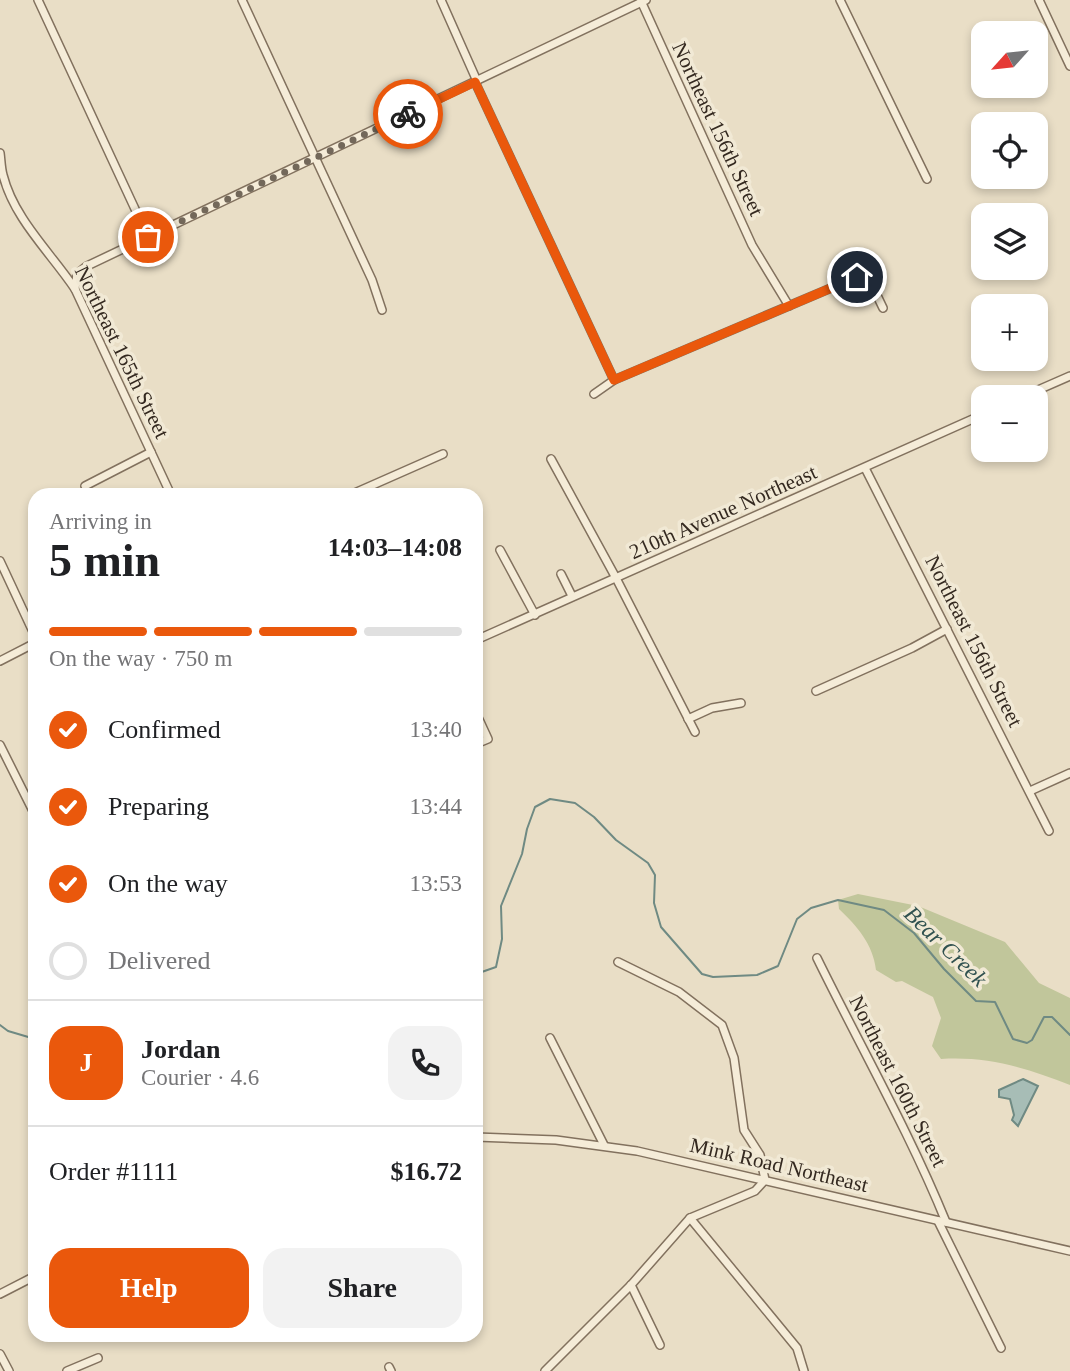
<!DOCTYPE html>
<meta charset="utf-8">
<style>
:root{--surface:#fff;--page:#f2f2f2;--text:#202124;--muted:#757577;--line:#e0e0e0;--accent:#ea580c}
body{margin:0;font-family:"Times New Roman",serif;background:var(--page);color:var(--text);height:100vh;display:flex;flex-direction:column;font-size:26px;white-space:nowrap}
*{box-sizing:border-box;margin:0}
p{font-size:23px;color:var(--muted)}
.icon{flex:none;width:38px;height:38px;fill:none;stroke:currentColor;stroke-width:2;stroke-linecap:round;stroke-linejoin:round}
.map{position:relative;flex:1;overflow:hidden}
.panel{position:absolute;left:28px;top:488px;width:455px;height:854px;display:flex;flex-direction:column;background:var(--surface);border-radius:21px;box-shadow:0 4px 10px #0003}
.panel>*{flex:none}
.needle{width:46px;rotate:243deg}
.tools{position:absolute;left:971px;top:21px;display:grid;gap:14px}
.tools a{display:grid;place-items:center;width:77px;height:77px;border-radius:14px;background:var(--surface);box-shadow:0 4px 10px #0003;font-size:35px}
.pin{position:absolute;display:grid;place-items:center;width:60px;height:60px;color:#fff;margin:-30px;border:4px solid #fff;border-radius:50%;box-shadow:0 2px 7px #0007}
.courier{position:absolute;display:grid;place-items:center;width:70px;height:70px;margin:-35px;border:5px solid #ea580c;border-radius:50%;background:#fff;color:#222;box-shadow:0 2px 9px #0007}
.headline em{font-style:normal;font-weight:700}
.headline div{display:flex;flex-direction:column-reverse}
.headline{display:flex;align-items:center;justify-content:space-between;height:119px;padding:0 21px}
h1{font-size:46px;font-weight:700;line-height:52px}
.bar{display:grid;grid-template-columns:repeat(4,1fr);gap:10px 7px;align-content:center;height:84px;padding:0 21px}
.bar i{height:9px;border-radius:5px;background:var(--line)}
.bar .on{background:var(--accent)}
.bar p{grid-column:span 4}
.line{display:flex;align-items:center;gap:18px;padding:0 21px;border-top:2px solid var(--line)}
.line div{flex:1}
.round{display:grid;place-items:center;flex:none;width:74px;height:74px;border-radius:21px;background:var(--page)}
ol{padding:0 21px;list-style:none}
li{display:flex;align-items:center;gap:21px;height:77px}
li p{margin-inline-start:auto}
li .icon{padding:7px;border-radius:50%;background:var(--accent);color:#fff;stroke-width:4}
li:last-child{color:var(--muted)}
li i{width:38px;height:38px;border:4px solid var(--line);border-radius:50%}
.cta{display:flex;gap:14px;margin-top:auto;padding:14px 21px}
.cta a{flex:1;height:80px;border-radius:21px;background:var(--accent);color:#fff;font-size:28px;font-weight:700;line-height:80px;text-align:center}
.cta a+a{background:var(--page);color:var(--text)}
.map>svg:first-child{display:block}
.green{fill:#c1c69b}
.water{fill:#a7bdb6;stroke:#6f8a83;stroke-width:2}
.lines{fill:none;stroke-linecap:round;stroke-linejoin:round}
.stream{stroke:#6f8a83;stroke-width:2}
.minor-casing{stroke:#82715e;stroke-width:10}
.minor{stroke:#f5ecd8;stroke-width:7}
.done{stroke:#73685a;stroke-width:7;stroke-dasharray:0 12.6}
.route{stroke:#ea580c;stroke-width:9}
.labels{text-anchor:middle;stroke-width:7;stroke-linejoin:round;paint-order:stroke}
.street-label{font-size:21px;fill:#342920;stroke:#f1e9d5}
.water-label{font-size:23px;font-style:italic;fill:#315250;stroke:#f1e9d5}
</style>
<div class="map">
<svg width="1070" height="1371" viewBox="0 0 1070 1371">
<rect width="100%" height="100%" fill="#e9dec6"/>
<path class="green" d="M858 894 918 906 1005 942 1039 983 1070 998V1085C1027 1068 988 1056 941 1059L932 1046 941 1018 933 997 902 981 896 982 876 970C873 944 857 926 839 909L838 900Z"/>
<polygon class="water" points="1023,1079 1038,1086 1018,1126 1012,1120 1014,1115 1010,1099 999,1097 999,1090"/>
<g class="lines">
<g class="stream">
<polyline points="476,974 496,967 502,939 501,906 522,854 527,829 535,807 550,799 575,803 594,817 616,840 648,863 655,875 654,903 661,927 702,974 713,977 757,975 778,966 797,919 811,908 838,900 884,910 914,933 944,969 976,1001 995,1002 1013,1039 1027,1043 1032,1040 1044,1017 1052,1017 1070,1035"/>
<polyline points="0,1025 8,1031 35,1039"/>
</g>
<defs>
<g id="minor">
<polyline points="38,0 148,237"/>
<polyline points="242,0 372,280 382,310"/>
<polyline points="441,0 477,81"/>
<polyline points="840,0 927,179"/>
<polyline points="1039,0 1070,66"/>
<polyline points="641,1 752,245 789,306"/>
<polyline points="475,82 614,380"/>
<path d="M0 153C1 160 1 168 3 175 14 219 51 253 75 289L171 495"/>
<polyline points="75,289 77,274 87,266 646,0"/>
<polyline points="594,394 614,380 857,277 864,277 871,283 883,308"/>
<polyline points="1022,397 1070,376"/>
<polyline points="551,459 616,578 695,732"/>
<polyline points="865,468 1049,831"/>
<polyline points="85,486 151,452"/>
<polyline points="350,495 443,454"/>
<polyline points="500,550 535,615"/>
<polyline points="0,561 35,636"/>
<polyline points="561,574 572,596"/>
<polyline points="476,640 984,414"/>
<polyline points="0,661 35,643"/>
<polyline points="816,691 912,648 947,629"/>
<polyline points="476,713 488,739 476,744"/>
<polyline points="688,719 712,708 741,703"/>
<polyline points="0,745 35,815"/>
<polyline points="1030,791 1070,773"/>
<path d="M817 958C860 1046 909 1131 946 1222"/>
<polyline points="550,1038 604,1145"/>
<polyline points="476,1137 556,1140 637,1151 1070,1251"/>
<polyline points="690,1218 797,1348 804,1371"/>
<polyline points="938,1221 1001,1348"/>
<polyline points="631,1285 660,1345"/>
<polyline points="0,1294 35,1276"/>
<polyline points="0,1354 9,1371"/>
<polyline points="389,1367 391,1371"/>
<polyline points="67,1371 98,1358"/>
<polyline points="545,1371 631,1285 690,1218 755,1191 765,1180 760,1155 744,1130 734,1058 722,1025 679,992 618,962"/>
</g>
</defs>
<use href="#minor" class="minor-casing"/>
<use href="#minor" class="minor"/>
</g>
<g class="lines">
<polyline class="done" points="148,237 408,114"/>
<polyline class="route" points="408,114 475,82 614,380 857,277"/>
</g>
<g class="labels">
<g class="street-label">
<text transform="translate(718 129) rotate(65)" y="7">Northeast 156th Street</text>
<text transform="translate(122 352) rotate(64)" y="7">Northeast 165th Street</text>
<text transform="translate(723 512) rotate(-24)" y="7">210th Avenue Northeast</text>
<text transform="translate(974 641) rotate(63)" y="7">Northeast 156th Street</text>
<text transform="translate(898 1081) rotate(63)" y="7">Northeast 160th Street</text>
<text transform="translate(779 1165) rotate(13)" y="7">Mink Road Northeast</text>
</g>
<g class="water-label">
<text transform="translate(946 946) rotate(44)" y="8">Bear Creek</text>
</g>
</g>
</svg>
<div class="tools">
<a><svg class="needle" viewBox="-14 -14 28 28"><path d="M0-13l5 13h-10z" fill="#e53935"/><path d="M0 13l5-13h-10z" fill="#757577"/></svg></a>
<a><svg class="icon" aria-label="locate" viewBox="0 0 24 24"><circle cx="12" cy="12" r="6"/><path d="M12 2v4M12 18v4M2 12h4M18 12h4"/></svg></a>
<a><svg class="icon" aria-label="layers" viewBox="0 0 24 24"><path d="M12 4l9 5-9 5-9-5zM3 14l9 5 9-5"/></svg></a>
<a>+</a>
<a>−</a>
</div>
<div class="pin" style="left:148px;top:237px;background:#ea580c"><svg class="icon" aria-label="bag" viewBox="0 0 24 24"><path d="M5 8h14l-1 12H6zM9 8a3 3 0 0 1 6 0"/></svg></div>
<div class="pin" style="left:857px;top:277px;background:#1f2937"><svg class="icon" aria-label="home" viewBox="0 0 24 24"><path d="M3 11l9-7 9 7M6 9v11h12V9"/></svg></div>
<div class="courier" style="left:408px;top:114px"><svg class="icon" aria-label="bike" viewBox="0 0 24 24"><circle cx="6" cy="16" r="4"/><circle cx="18" cy="16" r="4"/><path d="M6 16l4-8h5l3 8M10 8l3 8H6M13 5h3"/></svg></div>
<section class="panel">
<div class="headline"><div><h1>5 min</h1><p>Arriving in</p></div><em>14:03–14:08</em></div>
<div class="bar"><i class="on"></i><i class="on"></i><i class="on"></i><i></i><p>On the way · 750 m</p></div>
<ol>
<li><svg class="icon" aria-label="check" viewBox="0 0 24 24"><path d="M5 12l5 5 9-10"/></svg>Confirmed<p>13:40</p></li>
<li><svg class="icon" aria-label="check" viewBox="0 0 24 24"><path d="M5 12l5 5 9-10"/></svg>Preparing<p>13:44</p></li>
<li><svg class="icon" aria-label="check" viewBox="0 0 24 24"><path d="M5 12l5 5 9-10"/></svg>On the way<p>13:53</p></li>
<li><i></i>Delivered</li>
</ol>
<div class="line" style="height:126px"><b class="round" style="background:var(--accent);color:#fff">J</b><div><b>Jordan</b><p>Courier · 4.6</p></div><a class="round"><svg class="icon" aria-label="phone" viewBox="0 0 24 24"><path d="M5 4h4l2 5-3 2q2 4 5 5l2-3 5 2v4C11 20 4 13 5 4z"/></svg></a></div>
<div class="line" style="height:91px"><div>Order #1111</div><b>$16.72</b></div>
<div class="cta"><a>Help</a><a>Share</a></div>
</section>
</div>
